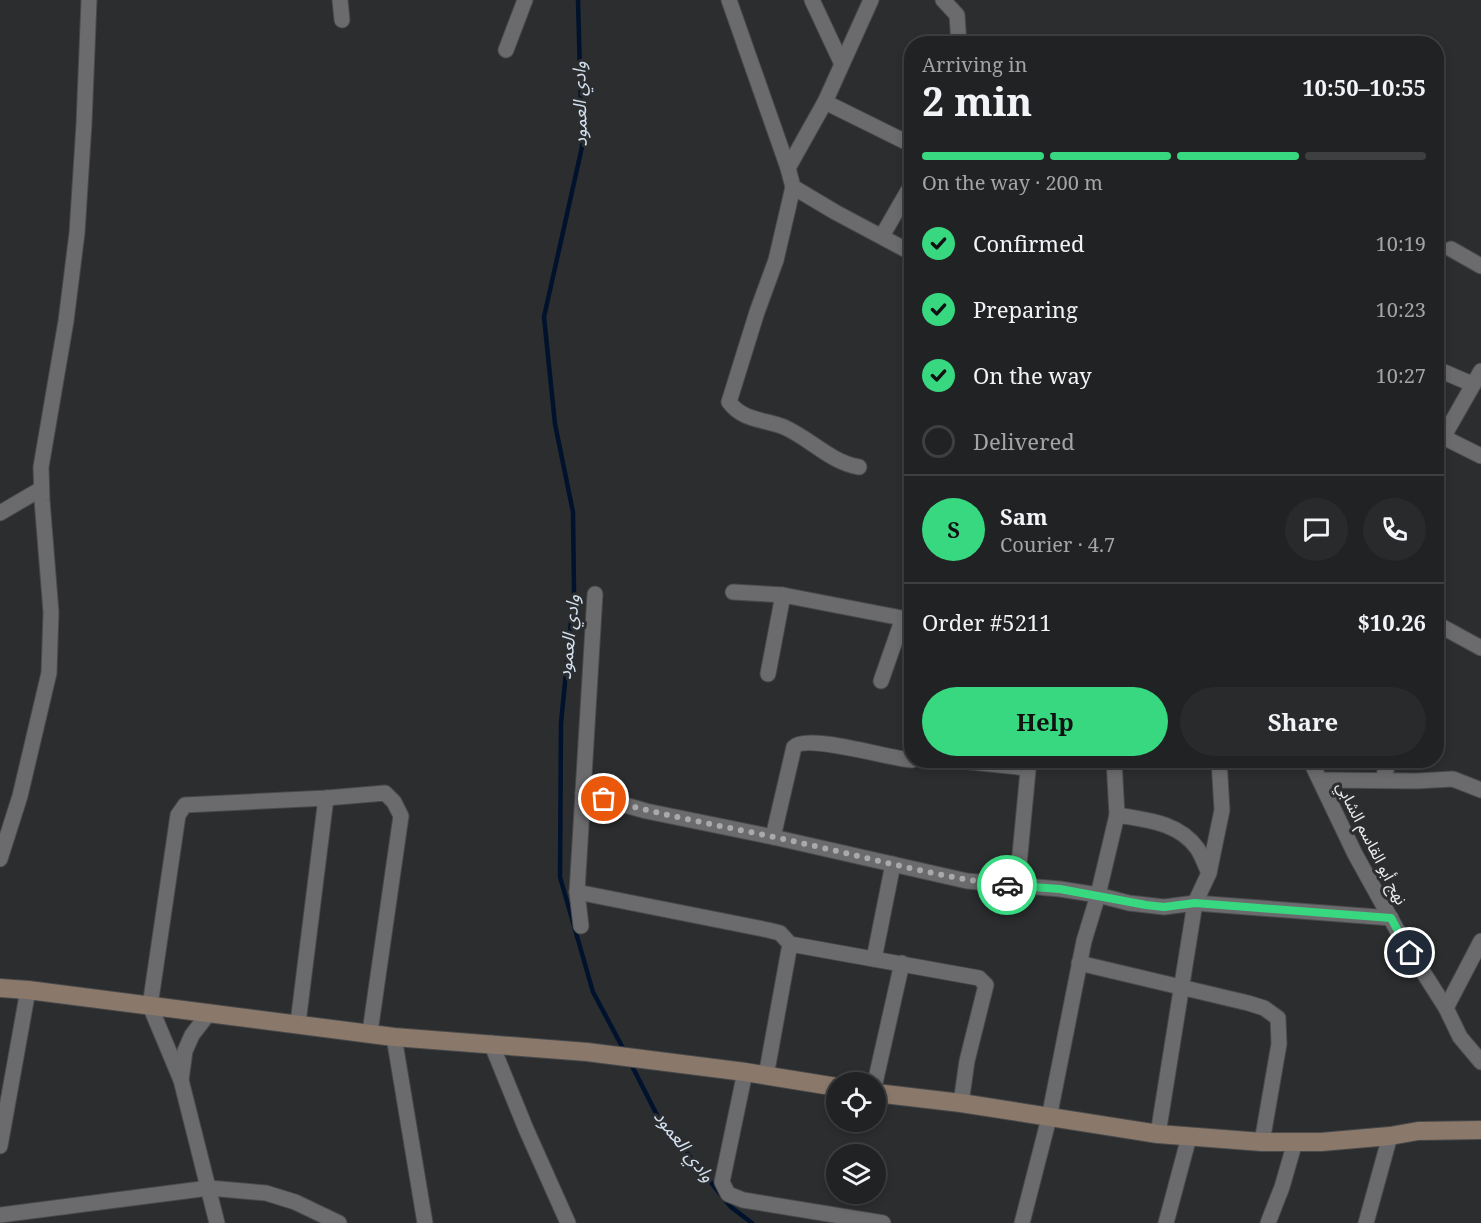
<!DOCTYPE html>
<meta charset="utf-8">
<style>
:root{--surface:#212223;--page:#292a2b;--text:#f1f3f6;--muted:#a2a4a6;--line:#3e3f41;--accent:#37d880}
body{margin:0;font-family:"Noto Serif","Noto Sans Arabic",serif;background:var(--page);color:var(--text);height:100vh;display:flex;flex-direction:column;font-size:22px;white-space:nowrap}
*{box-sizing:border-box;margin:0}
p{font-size:20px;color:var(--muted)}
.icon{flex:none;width:33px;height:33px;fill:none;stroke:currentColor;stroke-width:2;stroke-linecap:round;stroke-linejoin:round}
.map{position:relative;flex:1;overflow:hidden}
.side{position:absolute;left:904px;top:36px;width:540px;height:732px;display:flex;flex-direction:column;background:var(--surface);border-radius:24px;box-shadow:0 3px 9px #0003,0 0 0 2px var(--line)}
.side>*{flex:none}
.buttons{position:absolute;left:826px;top:1072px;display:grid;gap:12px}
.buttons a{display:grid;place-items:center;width:60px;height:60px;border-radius:50%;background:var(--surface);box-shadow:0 3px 9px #0003,0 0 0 2px var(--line);font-size:30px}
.pin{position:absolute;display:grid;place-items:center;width:51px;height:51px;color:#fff;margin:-26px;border:3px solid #fff;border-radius:50%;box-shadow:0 2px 6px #0007}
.courier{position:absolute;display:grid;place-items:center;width:60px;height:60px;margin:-30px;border:4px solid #37d880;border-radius:50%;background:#fff;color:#222;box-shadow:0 2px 8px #0007}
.headline em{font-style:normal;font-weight:700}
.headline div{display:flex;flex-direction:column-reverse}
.headline{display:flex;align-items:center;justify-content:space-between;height:102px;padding:0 18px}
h1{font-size:39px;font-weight:700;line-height:45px}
.bar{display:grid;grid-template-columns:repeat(4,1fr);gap:9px 6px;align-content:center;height:72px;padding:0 18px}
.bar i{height:8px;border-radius:4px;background:var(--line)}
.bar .selected{background:var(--accent)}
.bar p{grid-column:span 4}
.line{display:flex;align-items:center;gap:15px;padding:0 18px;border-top:2px solid var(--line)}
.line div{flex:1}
.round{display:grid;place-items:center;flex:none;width:63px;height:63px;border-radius:32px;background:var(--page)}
ol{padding:0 18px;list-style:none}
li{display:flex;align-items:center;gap:18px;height:66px}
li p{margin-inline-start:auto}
li .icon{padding:6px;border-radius:50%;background:var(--accent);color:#111;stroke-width:4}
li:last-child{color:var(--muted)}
li i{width:33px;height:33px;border:3px solid var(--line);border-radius:50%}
.action{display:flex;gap:12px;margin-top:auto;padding:12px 18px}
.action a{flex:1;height:69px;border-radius:36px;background:var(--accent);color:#111;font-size:24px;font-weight:700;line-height:69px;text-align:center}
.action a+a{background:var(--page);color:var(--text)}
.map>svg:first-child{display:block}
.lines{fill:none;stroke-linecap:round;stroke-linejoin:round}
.stream{stroke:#00122c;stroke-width:4.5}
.street-casing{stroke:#48494a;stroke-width:17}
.secondary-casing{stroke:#48494a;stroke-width:20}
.street{stroke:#6b6b6e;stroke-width:15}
.secondary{stroke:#8a786b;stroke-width:18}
.done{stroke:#a8a9aa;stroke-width:6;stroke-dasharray:0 10.8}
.route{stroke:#37d880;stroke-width:8}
.labels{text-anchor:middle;stroke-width:6;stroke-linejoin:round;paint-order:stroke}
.street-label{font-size:16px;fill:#ebeced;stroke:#2c2d2f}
.water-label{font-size:18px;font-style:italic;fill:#d3e1f0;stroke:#2c2d2f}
</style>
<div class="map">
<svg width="1481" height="1223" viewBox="0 0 1481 1223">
<rect width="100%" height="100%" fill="#2c2d2f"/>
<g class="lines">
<g class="stream">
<polyline points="578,0 582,147 544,317 555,424 573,512 574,592 561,723 560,877 593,992 625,1052"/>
<polyline points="630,1062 659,1119 731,1207 752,1223"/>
</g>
<defs>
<g id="street">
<polyline points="340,0 342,20"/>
<polyline points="729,0 788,168 793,187 835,212 912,253"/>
<polyline points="812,0 841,62"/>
<polyline points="943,0 957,15 959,44"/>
<polyline points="506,50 525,0"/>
<polyline points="825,102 912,145"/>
<polyline points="788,168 825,102 871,0"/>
<path d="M793 187 776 260 757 312 729 402C743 421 764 419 784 427 811 439 830 462 859 467"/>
<polyline points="882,236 912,184"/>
<polyline points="1451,249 1481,266"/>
<polyline points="1437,369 1472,384"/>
<polyline points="1443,437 1481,456"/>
<polyline points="1437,448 1481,371"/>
<polyline points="0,513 41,489"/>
<polyline points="733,592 783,595 912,620"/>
<polyline points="1437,624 1481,648"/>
<polyline points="768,674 783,595"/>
<polyline points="881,681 903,618"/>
<polyline points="951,760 1027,768"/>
<polyline points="1310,760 1355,854 1402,939 1446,1008 1460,1037 1481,1062"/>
<polyline points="1320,780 1416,781 1453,779 1481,790"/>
<polyline points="1382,780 1390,760"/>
<polyline points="583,793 646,811 773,837 967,881 1060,889 1098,895 1129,903 1164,907 1195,903 1391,918"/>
<path d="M1117 815C1146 820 1178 822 1197 848 1202 855 1205 865 1209 873"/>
<path d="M773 837 794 747C807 733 890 759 912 760"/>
<polyline points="0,859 20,796 49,673 51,612 42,500 41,467 66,321 77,233 84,124 89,0"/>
<polyline points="1017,886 1029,760"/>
<polyline points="577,892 768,930 780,933 790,944 979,978 986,985 967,1061 961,1103"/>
<polyline points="581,926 577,892 595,594"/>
<polyline points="874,959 893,864"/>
<polyline points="1079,963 1248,1003 1264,1008 1278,1018 1279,1044 1262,1142"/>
<polyline points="1446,1008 1481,941"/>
<polyline points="298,1023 326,798"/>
<polyline points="394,1037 425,1223"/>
<polyline points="491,1043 526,1129 568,1223"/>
<polyline points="745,1072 722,1182 728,1194 743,1200 883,1223"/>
<polyline points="766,1076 790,944"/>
<polyline points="181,1080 185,1051 192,1035 209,1013"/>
<polyline points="875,1083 902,963"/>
<polyline points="1158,1134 1195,903 1209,873 1222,810 1219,760"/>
<polyline points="0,1146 28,990"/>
<polyline points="0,1215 209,1188 266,1193 295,1202 339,1223"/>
<polyline points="217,1223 181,1080 150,1006 178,815 185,805 326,798 385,793 394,802 401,816 370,1032"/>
<polyline points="1022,1223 1049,1118 1084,941 1098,895 1117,815 1114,760"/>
<polyline points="1166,1223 1189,1137"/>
<polyline points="1268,1223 1282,1187 1295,1142"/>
<polyline points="1366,1223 1390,1136"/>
</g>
<g id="secondary">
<polyline points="0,988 28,990 394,1037 587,1052 745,1072 837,1087"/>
<polyline points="876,1093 961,1103 1158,1134 1262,1142 1321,1142 1390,1136 1418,1131 1481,1130"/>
</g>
</defs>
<use href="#street" class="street-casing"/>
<use href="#secondary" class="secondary-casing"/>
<use href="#street" class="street"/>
<use href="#secondary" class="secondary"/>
</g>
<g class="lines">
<path class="done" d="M604 799C671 818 741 829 810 845 875 859 940 878 1007 885"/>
<polyline class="route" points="1007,885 1060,889 1146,905 1164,907 1195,903 1391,918 1410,953"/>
</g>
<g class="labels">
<g class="street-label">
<text transform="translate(1372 843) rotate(63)" y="6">نهج أبو القاسم الشابي</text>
</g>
<g class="water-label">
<text transform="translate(580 104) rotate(-91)" y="6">وادي العمود</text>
<text transform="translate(569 637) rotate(-84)" y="6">وادي العمود</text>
<text transform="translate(684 1146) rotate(52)" y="6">وادي العمود</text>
</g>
</g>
</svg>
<div class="buttons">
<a><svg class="icon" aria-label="locate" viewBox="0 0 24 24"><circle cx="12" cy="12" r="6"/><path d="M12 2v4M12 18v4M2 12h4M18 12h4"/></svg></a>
<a><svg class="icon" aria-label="layers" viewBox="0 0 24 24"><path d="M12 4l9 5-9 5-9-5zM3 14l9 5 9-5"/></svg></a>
</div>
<div class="pin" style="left:604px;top:799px;background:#ea580c"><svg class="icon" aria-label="bag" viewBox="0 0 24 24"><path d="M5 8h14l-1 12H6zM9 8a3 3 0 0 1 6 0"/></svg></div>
<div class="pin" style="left:1410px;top:953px;background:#1f2937"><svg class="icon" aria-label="home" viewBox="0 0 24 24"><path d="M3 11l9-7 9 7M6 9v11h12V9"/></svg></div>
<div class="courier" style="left:1007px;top:885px"><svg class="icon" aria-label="car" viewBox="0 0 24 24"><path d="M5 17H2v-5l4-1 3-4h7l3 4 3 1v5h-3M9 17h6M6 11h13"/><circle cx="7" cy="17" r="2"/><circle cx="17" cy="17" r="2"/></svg></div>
<section class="side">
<div class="headline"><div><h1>2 min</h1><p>Arriving in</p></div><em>10:50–10:55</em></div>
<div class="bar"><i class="selected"></i><i class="selected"></i><i class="selected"></i><i></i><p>On the way · 200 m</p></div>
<ol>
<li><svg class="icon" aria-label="check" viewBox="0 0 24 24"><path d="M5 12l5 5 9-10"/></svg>Confirmed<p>10:19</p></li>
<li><svg class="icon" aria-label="check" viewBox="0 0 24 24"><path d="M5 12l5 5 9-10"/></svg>Preparing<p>10:23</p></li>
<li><svg class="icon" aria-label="check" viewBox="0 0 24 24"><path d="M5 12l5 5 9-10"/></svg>On the way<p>10:27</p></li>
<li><i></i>Delivered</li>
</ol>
<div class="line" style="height:108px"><b class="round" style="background:var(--accent);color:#111">S</b><div><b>Sam</b><p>Courier · 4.7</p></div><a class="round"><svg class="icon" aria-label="chat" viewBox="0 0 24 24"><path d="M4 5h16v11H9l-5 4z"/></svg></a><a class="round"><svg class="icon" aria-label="phone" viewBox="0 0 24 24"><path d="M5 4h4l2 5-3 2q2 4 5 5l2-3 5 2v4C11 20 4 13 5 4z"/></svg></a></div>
<div class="line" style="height:78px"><div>Order #5211</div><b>$10.26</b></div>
<div class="action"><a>Help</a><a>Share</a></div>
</section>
</div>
